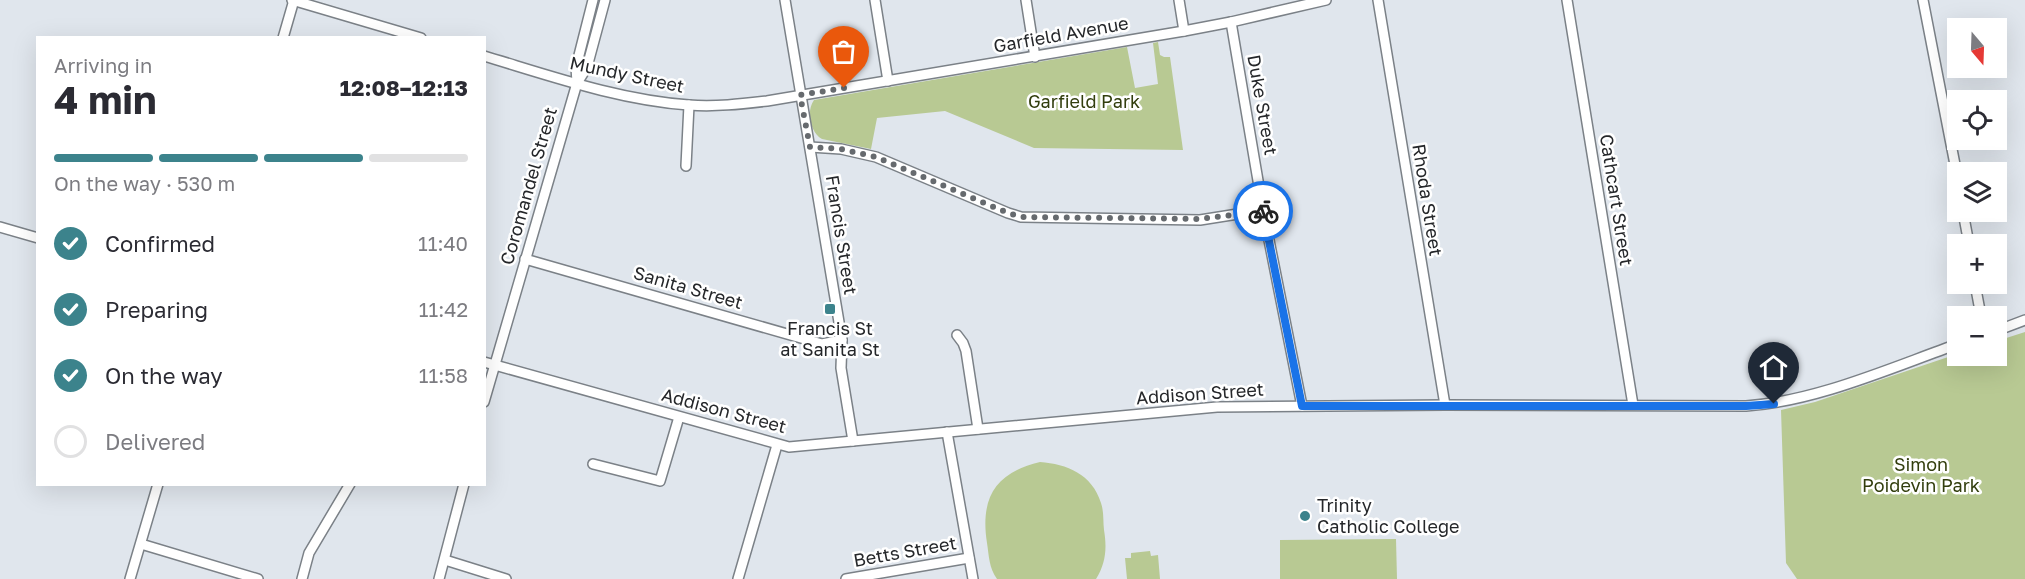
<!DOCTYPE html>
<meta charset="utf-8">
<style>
:root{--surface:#fff;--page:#f2f2f3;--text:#2b2b33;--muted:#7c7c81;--line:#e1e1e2;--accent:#3c838c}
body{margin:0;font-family:"Golos Text",sans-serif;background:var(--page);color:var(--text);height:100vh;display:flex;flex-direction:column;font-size:22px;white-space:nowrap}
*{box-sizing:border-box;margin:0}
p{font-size:20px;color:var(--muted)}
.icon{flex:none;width:33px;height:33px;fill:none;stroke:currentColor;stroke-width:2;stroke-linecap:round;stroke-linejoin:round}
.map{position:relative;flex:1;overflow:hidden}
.panel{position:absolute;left:36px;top:36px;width:450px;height:450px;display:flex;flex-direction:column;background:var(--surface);border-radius:0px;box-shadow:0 6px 24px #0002}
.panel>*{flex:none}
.needle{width:39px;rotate:161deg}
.fabs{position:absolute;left:1947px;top:18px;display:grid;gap:12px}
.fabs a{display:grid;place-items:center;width:60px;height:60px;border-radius:0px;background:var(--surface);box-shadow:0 6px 24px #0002;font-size:30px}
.pin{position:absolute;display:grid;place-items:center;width:51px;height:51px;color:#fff;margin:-62px -26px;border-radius:50% 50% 50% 0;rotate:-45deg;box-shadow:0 0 6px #0007}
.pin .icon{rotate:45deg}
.courier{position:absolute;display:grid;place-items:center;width:60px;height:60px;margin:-30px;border:4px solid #1a73e8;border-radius:50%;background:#fff;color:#222;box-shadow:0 2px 8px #0007}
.overview em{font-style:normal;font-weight:700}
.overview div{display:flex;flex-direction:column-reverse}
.overview{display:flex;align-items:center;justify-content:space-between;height:102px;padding:0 18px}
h1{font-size:39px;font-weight:700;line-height:45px}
.bar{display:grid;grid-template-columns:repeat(4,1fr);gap:9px 6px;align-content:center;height:72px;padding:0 18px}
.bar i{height:8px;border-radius:4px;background:var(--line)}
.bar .on{background:var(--accent)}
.bar p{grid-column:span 4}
ol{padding:0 18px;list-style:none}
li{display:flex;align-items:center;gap:18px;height:66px}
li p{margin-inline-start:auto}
li .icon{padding:6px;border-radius:50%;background:var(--accent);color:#fff;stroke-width:4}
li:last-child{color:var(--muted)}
li i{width:33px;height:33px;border:3px solid var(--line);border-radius:50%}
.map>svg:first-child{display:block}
.green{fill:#b8c993}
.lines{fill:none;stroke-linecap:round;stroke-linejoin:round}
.minor-casing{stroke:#7b8187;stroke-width:12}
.minor{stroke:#fff;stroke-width:9}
.done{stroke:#666a6e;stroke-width:6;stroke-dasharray:0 10.8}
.route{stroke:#1a73e8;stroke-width:8}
.poi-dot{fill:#3c838c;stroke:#fff;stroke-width:2}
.labels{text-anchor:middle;stroke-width:5;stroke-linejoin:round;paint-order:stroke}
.street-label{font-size:18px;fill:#25272a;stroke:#fff}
.park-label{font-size:18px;fill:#323e0d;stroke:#fff}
.poi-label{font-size:18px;fill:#25272a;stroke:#fff}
</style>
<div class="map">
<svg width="2025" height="579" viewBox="0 0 2025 579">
<rect width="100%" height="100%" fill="#e0e6ed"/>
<g class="green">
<path d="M1158 42 1160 55 1164 57H1170L1183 150 1034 148 945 111 877 118 871 149 822 139C810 132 806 111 814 100L1127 47 1135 88 1158 84 1153 43Z"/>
<polygon points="2025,332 2025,579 1797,579 1786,563 1781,410 1815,402 1957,354 1996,356 1997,341"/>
<path d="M1040 462C1067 464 1092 474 1101 503 1104 511 1103 522 1104 530 1107 548 1106 563 1096 579H997C989 568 989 556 987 543 980 498 995 473 1040 462Z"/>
<polygon points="1396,539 1397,579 1280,579 1280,540"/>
<polygon points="1150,551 1151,556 1158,555 1160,579 1127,579 1125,558 1131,558 1131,553"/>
</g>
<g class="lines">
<defs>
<g id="minor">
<polyline points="292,0 421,38"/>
<polyline points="785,0 842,340 841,368 853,441"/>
<polyline points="875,0 888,81"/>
<polyline points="1026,0 1035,57"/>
<polyline points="1179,0 1184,31"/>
<polyline points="1378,0 1445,405"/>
<polyline points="1567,0 1633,405"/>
<polyline points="1923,0 1958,180"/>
<polyline points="1231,22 1263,210 1302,406"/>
<polyline points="283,38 294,0"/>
<path d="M484 56C551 76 619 100 689 105 715 107 741 104 767 101L1184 31 1231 22 1326 0"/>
<polyline points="577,83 576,67 593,0"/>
<polyline points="810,147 841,149 876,157 1008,213 1021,217 1200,220 1263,210"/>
<polyline points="686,166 689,105"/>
<polyline points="1963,212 1969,244"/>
<polyline points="0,227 38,238"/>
<polyline points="525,259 822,344 842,340"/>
<polyline points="1975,284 1981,316"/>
<polyline points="1996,331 2025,320"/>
<polyline points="957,335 963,343 966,351 978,429"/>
<path d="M484 362 789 447 1217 407 1445 405 1746 406C1817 401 1890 368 1958 344"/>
<polyline points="484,402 577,83 587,67 605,0"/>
<polyline points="947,432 973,579"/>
<polyline points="593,464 660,481 679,417"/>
<polyline points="141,544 258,579"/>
<polyline points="445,560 506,579"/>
<polyline points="130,579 158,484"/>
<polyline points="302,579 309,553 350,484"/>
<polyline points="439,579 464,484"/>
<polyline points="738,579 777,445"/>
<polyline points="846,579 969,558"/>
</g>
</defs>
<use href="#minor" class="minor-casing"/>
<use href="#minor" class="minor"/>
</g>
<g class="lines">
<polyline class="done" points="844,88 800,95 810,147 841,149 876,157 1008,213 1021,217 1200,219 1263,211"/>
<polyline class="route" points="1263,211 1302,406 1746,406 1774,404"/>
</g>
<g class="poi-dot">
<rect x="824" y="303" width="12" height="12" rx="3"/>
<circle cx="1305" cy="516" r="6"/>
</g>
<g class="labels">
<g class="street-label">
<text transform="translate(1061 35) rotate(-10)" y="6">Garfield Avenue</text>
<text transform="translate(627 75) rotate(12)" y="6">Mundy Street</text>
<text transform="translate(1262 105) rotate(80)" y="6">Duke Street</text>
<text transform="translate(529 186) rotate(-74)" y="6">Coromandel Street</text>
<text transform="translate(1427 200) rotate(81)" y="6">Rhoda Street</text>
<text transform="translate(1616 200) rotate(81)" y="6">Cathcart Street</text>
<text transform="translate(841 235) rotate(81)" y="6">Francis Street</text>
<text transform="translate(688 288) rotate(16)" y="6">Sanita Street</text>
<text transform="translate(1200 394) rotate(-4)" y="6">Addison Street</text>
<text transform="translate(724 411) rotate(15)" y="6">Addison Street</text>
<text transform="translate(905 552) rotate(-10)" y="6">Betts Street</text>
</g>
<g class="park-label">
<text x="1084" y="108">Garfield Park</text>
<text x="1921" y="471">Simon<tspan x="1921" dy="21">Poidevin Park</tspan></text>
</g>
<g class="poi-label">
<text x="830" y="335">Francis St<tspan x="830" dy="21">at Sanita St</tspan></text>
<text x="1317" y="512" text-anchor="start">Trinity<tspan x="1317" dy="21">Catholic College</tspan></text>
</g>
</g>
</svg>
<div class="fabs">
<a><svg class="needle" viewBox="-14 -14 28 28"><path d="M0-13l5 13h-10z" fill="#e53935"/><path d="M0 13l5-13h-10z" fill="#7c7c81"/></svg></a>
<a><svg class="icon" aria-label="locate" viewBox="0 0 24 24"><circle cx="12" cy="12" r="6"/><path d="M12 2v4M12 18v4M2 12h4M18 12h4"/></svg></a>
<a><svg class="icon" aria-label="layers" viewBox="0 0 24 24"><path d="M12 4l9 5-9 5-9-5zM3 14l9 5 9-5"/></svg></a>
<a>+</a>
<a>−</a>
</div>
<div class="pin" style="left:844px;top:88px;background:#ea580c"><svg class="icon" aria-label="bag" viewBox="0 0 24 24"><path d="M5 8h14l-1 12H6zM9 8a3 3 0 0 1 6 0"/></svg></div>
<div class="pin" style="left:1774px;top:404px;background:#1f2937"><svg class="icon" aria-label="home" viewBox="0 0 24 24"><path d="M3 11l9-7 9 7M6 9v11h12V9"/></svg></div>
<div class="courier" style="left:1263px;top:211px"><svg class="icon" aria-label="bike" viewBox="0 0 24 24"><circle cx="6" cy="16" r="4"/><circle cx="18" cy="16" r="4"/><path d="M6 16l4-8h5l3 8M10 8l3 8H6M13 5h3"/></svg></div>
<section class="panel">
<div class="overview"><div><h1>4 min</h1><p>Arriving in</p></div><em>12:08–12:13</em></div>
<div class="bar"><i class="on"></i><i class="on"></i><i class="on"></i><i></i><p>On the way · 530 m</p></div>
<ol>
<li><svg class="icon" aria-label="check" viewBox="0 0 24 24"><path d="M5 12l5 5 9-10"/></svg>Confirmed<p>11:40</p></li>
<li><svg class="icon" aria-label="check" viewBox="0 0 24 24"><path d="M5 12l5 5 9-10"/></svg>Preparing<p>11:42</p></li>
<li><svg class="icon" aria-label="check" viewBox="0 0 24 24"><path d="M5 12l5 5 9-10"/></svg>On the way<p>11:58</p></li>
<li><i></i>Delivered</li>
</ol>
</section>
</div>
